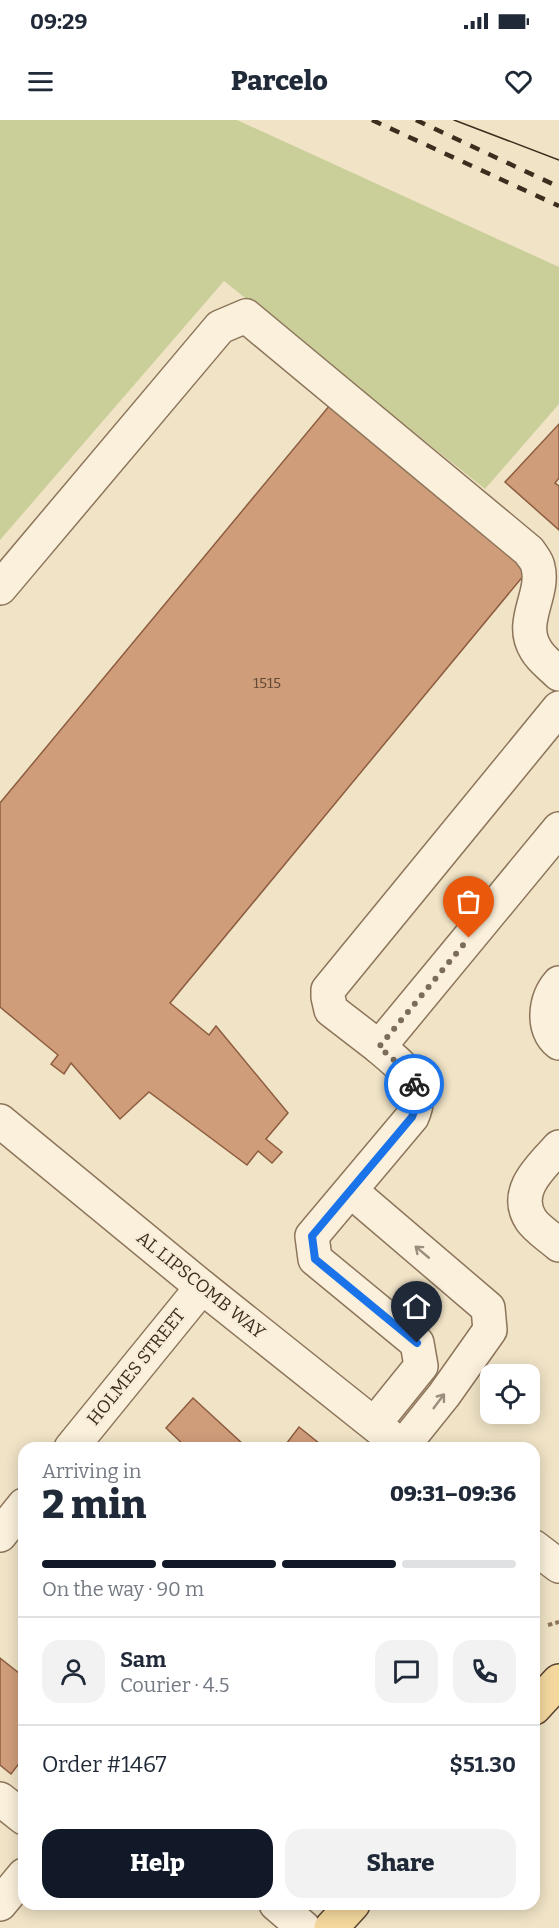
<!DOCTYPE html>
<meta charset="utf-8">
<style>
:root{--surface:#fff;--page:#f2f2f3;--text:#1f2937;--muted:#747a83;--line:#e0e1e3;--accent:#111827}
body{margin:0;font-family:Bitter,serif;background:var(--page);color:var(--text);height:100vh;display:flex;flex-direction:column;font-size:22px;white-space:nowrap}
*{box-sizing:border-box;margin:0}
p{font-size:20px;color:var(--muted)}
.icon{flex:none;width:33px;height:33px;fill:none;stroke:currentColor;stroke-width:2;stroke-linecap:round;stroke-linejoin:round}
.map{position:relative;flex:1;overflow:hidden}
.drawer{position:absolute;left:18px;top:1322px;width:522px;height:468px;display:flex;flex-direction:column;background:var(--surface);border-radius:18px;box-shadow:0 3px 15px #0003}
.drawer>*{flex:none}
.buttons{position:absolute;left:480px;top:1244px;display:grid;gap:12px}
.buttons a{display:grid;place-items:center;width:60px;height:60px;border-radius:12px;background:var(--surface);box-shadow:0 3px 15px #0003;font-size:30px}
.pin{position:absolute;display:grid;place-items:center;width:51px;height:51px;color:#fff;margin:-62px -26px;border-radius:50% 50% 50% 0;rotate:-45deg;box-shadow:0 0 6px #0007}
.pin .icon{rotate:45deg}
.courier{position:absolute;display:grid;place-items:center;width:60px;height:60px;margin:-30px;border:4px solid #1a73e8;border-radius:50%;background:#fff;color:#222;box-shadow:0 2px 8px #0007}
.headline em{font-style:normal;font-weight:800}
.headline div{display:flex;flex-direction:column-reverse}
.headline{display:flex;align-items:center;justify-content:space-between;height:102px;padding:0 24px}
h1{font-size:39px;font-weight:800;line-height:45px}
.bar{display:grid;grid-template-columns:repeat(4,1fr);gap:9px 6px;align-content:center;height:72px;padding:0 24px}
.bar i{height:8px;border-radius:4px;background:var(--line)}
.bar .current{background:var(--accent)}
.bar p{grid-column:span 4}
.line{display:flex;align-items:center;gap:15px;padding:0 24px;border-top:2px solid var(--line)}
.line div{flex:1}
.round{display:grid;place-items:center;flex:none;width:63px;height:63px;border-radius:18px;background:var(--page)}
.primary-button{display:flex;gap:12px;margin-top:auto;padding:12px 24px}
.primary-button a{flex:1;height:69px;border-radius:18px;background:var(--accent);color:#fff;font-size:24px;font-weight:800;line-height:69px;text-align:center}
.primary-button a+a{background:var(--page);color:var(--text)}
.status{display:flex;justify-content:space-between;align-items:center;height:42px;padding:0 30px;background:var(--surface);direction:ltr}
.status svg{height:16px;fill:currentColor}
header{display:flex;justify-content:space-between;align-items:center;height:78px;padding:0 24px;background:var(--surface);font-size:27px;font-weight:800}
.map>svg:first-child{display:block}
.green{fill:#cacf99}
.building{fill:#d09d7b;stroke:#8d5d40;stroke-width:1.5}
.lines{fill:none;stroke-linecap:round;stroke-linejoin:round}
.minor-casing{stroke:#8d755b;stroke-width:36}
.major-casing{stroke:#5b432f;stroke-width:36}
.path{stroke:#8d755b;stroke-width:4;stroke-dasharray:4.5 3;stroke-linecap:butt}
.minor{stroke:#faf0db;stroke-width:33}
.major{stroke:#f4d89e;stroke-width:33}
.tram{stroke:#3d2d1f;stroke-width:1.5}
.rail{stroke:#3d2d1f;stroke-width:4.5;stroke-dasharray:10 10;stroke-linecap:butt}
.oneway{stroke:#9c8e7d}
.done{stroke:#7c6d59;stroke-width:6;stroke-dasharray:0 10.8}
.route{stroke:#1a73e8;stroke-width:8}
.labels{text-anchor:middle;stroke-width:4.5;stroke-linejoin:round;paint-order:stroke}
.number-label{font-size:15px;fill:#624936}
.street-label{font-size:18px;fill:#3d2d1f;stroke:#f7edd7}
</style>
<div class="status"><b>09:29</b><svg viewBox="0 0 49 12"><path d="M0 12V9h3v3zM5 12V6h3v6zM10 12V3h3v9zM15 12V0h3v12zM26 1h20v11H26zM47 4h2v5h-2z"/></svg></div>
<header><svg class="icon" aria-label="menu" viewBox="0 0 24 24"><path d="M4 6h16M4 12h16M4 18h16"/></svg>Parcelo<svg class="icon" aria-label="heart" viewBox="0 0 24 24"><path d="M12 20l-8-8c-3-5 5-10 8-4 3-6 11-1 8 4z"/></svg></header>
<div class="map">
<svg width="559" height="1808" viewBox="0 0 559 1808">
<rect width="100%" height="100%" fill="#f0e3c6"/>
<polygon class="green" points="0,0 237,0 559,147 559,284 485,369 224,161 0,420"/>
<g class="building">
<polygon points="335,279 534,443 170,883 209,915 216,906 288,993 266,1019 282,1032 272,1043 258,1031 247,1045 149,972 120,999 71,943 64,954 51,944 58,935 0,887 0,683"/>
<polygon points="559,304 559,358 555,363 559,366 559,410 505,362"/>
<polygon points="193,1278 245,1326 244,1328 187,1328 166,1308"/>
<polygon points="299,1307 325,1328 283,1328"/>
<polygon points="0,1538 24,1557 24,1637 11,1654 0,1645"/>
</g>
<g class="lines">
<defs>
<g id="minor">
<path d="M0 468 220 207 246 196 529 431C532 436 537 441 538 447 545 475 518 502 536 530 541 539 551 546 559 554"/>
<path d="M559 863C545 879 541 909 559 923"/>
<polyline points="379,927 331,890 328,877 328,870 559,588"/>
<polyline points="0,1001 202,1167 404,1328"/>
<path d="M559 1027C542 1046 512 1071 531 1100 537 1109 550 1117 559 1125"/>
<polyline points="351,1071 488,1188 490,1210 444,1275 403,1326"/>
<path d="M375 1303 421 1246 417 1223 315 1139 312 1116 412 997C427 963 402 947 379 927L559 709"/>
<polyline points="71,1328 202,1167"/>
<polyline points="0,1415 24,1385"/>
<polyline points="534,1427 559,1446"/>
<polyline points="0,1679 24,1698"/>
<polyline points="0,1784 24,1755"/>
<polyline points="276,1784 304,1808"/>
</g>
<g id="major">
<polyline points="534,1588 559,1561"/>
<polyline points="331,1808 353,1784"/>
</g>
</defs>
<use href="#minor" class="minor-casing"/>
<use href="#major" class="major-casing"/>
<polyline class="path" points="548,1505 559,1502"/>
<use href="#minor" class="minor"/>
<use href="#major" class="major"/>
<polyline class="tram" points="454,0 559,40"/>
<g class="rail">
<polyline points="372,0 559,86"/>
<polyline points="416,0 559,67"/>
</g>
</g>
<defs><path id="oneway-shaft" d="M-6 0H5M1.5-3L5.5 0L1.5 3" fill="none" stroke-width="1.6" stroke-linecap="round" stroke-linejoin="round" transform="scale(1.5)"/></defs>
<g class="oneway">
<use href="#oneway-shaft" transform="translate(422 1132) rotate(-140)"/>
<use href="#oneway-shaft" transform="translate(439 1281) rotate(-53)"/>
</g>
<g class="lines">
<polyline class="done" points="414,964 409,953 379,927 469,818"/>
<path class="route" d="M414 964C417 977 417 985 412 997L312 1116 315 1139 417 1223"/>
</g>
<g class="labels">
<g class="number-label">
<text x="267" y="568">1515</text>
</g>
<g class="street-label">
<text transform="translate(201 1165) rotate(39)" y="6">AL LIPSCOMB WAY</text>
<text transform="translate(136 1247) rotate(-51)" y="6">HOLMES STREET</text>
</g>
</g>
</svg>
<div class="buttons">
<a><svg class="icon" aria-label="locate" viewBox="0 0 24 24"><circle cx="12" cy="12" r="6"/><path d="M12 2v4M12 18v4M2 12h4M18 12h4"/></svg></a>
</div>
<div class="pin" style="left:469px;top:818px;background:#ea580c"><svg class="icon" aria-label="bag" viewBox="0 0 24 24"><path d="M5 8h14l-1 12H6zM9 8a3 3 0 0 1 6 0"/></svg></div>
<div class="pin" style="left:417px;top:1223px;background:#1f2937"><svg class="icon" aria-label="home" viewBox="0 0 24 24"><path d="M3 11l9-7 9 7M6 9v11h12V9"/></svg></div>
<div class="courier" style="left:414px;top:964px"><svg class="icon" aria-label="bike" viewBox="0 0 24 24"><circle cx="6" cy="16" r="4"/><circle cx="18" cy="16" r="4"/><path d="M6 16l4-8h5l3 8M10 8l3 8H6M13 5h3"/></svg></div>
<section class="drawer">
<div class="headline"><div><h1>2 min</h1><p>Arriving in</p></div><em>09:31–09:36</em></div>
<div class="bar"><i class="current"></i><i class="current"></i><i class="current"></i><i></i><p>On the way · 90 m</p></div>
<div class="line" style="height:108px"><a class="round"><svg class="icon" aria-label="person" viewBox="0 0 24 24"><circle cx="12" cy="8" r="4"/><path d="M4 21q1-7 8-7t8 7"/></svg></a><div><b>Sam</b><p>Courier · 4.5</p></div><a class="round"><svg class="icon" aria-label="chat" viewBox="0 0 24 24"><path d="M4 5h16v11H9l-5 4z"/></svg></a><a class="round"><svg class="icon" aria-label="phone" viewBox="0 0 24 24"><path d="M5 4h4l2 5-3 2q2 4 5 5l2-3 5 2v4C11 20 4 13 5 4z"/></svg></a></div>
<div class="line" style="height:78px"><div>Order #1467</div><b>$51.30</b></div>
<div class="primary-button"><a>Help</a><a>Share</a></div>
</section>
</div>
